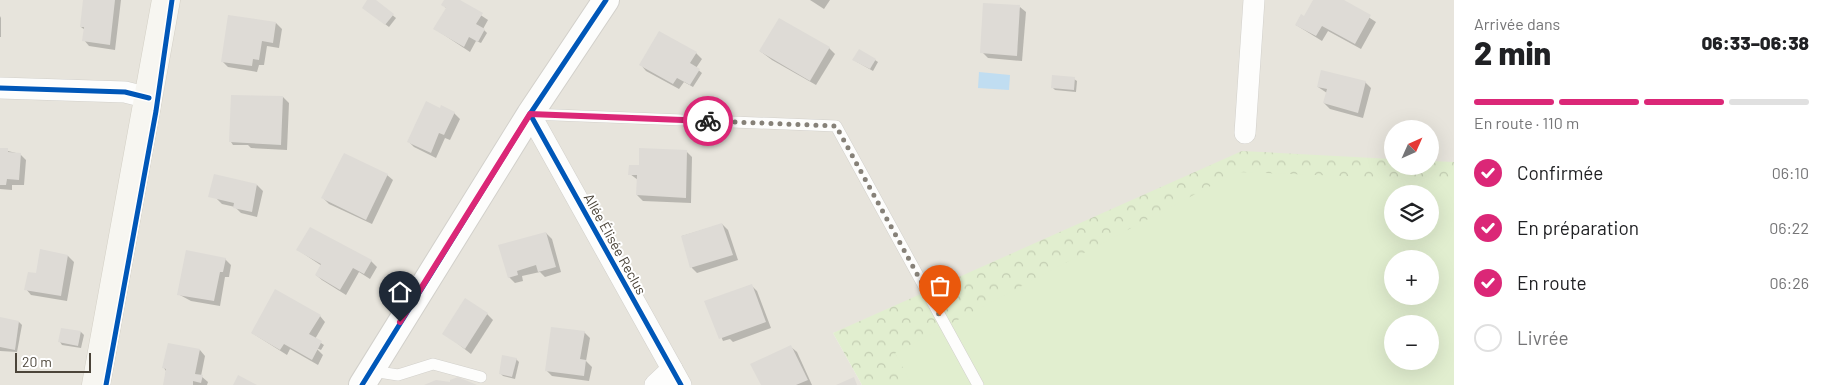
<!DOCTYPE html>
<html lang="fr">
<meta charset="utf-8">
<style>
:root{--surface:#fff;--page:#f6f6f6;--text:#202124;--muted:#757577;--line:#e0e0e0;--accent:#db2777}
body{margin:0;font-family:Barlow,sans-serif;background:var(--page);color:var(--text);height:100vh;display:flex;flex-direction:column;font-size:19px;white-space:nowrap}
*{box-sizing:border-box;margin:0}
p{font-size:16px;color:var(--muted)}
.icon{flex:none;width:28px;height:28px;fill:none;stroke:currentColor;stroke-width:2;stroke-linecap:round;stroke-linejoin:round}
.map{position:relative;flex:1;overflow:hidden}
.details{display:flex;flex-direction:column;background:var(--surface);width:375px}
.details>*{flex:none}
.needle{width:32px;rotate:45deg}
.buttons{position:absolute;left:1384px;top:120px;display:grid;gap:10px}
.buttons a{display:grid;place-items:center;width:55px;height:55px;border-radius:50%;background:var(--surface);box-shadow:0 5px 20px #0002;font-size:25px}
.scale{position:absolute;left:15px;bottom:12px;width:76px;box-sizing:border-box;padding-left:5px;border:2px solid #4b4439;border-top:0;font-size:14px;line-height:18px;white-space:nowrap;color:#4b4439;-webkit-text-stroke:4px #fff;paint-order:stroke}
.pin{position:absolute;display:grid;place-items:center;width:42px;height:42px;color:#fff;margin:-51px -21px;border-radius:50% 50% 50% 0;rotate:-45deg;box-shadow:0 0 5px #0007}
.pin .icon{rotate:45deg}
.courier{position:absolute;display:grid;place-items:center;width:50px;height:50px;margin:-25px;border:4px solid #db2777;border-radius:50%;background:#fff;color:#222;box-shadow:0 1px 6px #0007}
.head em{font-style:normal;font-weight:800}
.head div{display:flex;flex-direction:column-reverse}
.head{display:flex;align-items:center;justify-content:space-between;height:85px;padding:0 20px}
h1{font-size:32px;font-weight:800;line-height:38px}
.bar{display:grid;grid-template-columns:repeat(4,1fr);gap:8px 5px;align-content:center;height:60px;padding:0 20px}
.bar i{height:6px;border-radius:4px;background:var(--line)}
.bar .on{background:var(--accent)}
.bar p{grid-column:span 4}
ol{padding:0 20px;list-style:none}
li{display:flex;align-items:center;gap:15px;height:55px}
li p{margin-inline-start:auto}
li .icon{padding:5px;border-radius:50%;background:var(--accent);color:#fff;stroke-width:4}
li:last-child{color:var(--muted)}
li i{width:28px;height:28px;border:2px solid var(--line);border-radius:50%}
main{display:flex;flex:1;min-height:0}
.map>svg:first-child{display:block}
.residential{fill:#e7e4dc}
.forest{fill:url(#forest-crowns);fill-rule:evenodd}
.green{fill:#e1eecf;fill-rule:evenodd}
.water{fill:#c0ddf1}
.shadow{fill:#0003}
.building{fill:#dedbd6}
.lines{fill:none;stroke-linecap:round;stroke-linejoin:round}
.service-casing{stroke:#d2d0cb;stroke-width:12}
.minor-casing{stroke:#d2d0cb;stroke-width:22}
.tertiary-casing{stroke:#d2d0cb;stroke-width:28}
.secondary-casing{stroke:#d3cfc5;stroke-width:29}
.service{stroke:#fdfdfc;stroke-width:11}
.minor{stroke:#fdfdfc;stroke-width:21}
.tertiary{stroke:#fdfdfc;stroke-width:26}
.secondary{stroke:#f7f6f1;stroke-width:28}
.cycleway-casing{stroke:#fff;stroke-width:8}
.cycleway{stroke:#0057b8;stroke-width:5}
.done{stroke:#868178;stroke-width:5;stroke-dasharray:0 9}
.route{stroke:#db2777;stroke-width:6}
.labels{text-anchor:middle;stroke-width:4;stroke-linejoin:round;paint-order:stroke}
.street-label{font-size:14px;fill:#4b4439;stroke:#fff}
</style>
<main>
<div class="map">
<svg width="1454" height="385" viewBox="0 0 1454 385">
<defs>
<pattern id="forest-crowns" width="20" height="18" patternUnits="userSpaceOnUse" patternTransform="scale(1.25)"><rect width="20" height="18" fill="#e1eecf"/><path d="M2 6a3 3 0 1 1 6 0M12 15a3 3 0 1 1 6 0" fill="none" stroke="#c3cdb2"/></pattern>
</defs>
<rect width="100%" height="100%" fill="#f4f2ee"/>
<polygon class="residential" points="0,0 1454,0 1454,165 1430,164 1430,129 1392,129 1392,161 833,333 862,385 0,385"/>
<path class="forest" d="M1242 151 1392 159V166H1430V161L1454 162V385H862L833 333ZM1392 194H1430V231H1392ZM1392 259H1430V296H1392ZM1392 324H1430V361H1392Z"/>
<path class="green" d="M1237 172 1454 180V385H912L895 353ZM1392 194H1430V231H1392ZM1392 259H1430V296H1392ZM1392 324H1430V361H1392Z"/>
<polygon class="water" points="979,72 1010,75 1009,90 978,88"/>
<g class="shadow">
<polygon points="84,0 121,0 115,50 89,46 84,40 85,30 81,27"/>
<polygon points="369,0 374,0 396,18 389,27 366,10"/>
<polygon points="445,0 458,0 488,20 483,29 487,33 481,43 476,41 470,52 435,29 447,9 443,5"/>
<polygon points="810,0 830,0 824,9"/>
<polygon points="1314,0 1342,0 1376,22 1361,49 1328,31 1322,41 1296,25 1305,18"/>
<polygon points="1020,7 1026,12 1022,61 988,58 982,52"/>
<polygon points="0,16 1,18 1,37 0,37"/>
<polygon points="276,23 282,29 279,48 267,46 264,65 259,65 257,72 228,67 222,61"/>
<polygon points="829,48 835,54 816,85 772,60 760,51"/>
<polygon points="696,53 702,59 696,68 702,73 693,87 684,82 679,89 646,71 641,65"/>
<polygon points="875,60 878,62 873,71 857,62"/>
<polygon points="1074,79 1077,81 1076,92 1055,90 1052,87"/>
<polygon points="1365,82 1371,88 1363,118 1330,109 1324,103 1327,93 1318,87"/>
<polygon points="283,97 289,103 287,150 251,148 248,145 233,145 231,142"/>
<polygon points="441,110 454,113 460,119 450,140 445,138 436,158 414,147 408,141"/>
<polygon points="0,149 20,154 26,160 24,185 12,185 12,190 0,189"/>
<polygon points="686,151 692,157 691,203 643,201 637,195 638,180 630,174"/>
<polygon points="387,175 393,180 372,224 329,204 323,198"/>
<polygon points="257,185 263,191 257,217 241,213 235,207 222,204 216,198"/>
<polygon points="722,224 728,230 738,260 697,273 692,268 682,236"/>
<polygon points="546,233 552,239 561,272 545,277 540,272 522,276 523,281 515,283 509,277"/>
<polygon points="298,250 371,261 377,267 370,279 359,272 346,295 322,280 316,275 322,266"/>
<polygon points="41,251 68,256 74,262 67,301 31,295 26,289 37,274"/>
<polygon points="225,259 231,265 229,277 225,277 220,306 191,301 178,294"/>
<polygon points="751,285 757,291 771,328 733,342 730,339 723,341 706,302"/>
<polygon points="487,314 493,320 471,354 444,333"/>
<polygon points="320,316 325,322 315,339 324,345 321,350 316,348 323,355 318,365 290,349 287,355 252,333"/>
<polygon points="0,319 19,322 22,325 17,352 0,351"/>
<polygon points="62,329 81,332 84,335 81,348 62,345 60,342"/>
<polygon points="584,332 590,338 586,361 592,367 589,381 552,376 546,370"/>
<polygon points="791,347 797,352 812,385 762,385"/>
<polygon points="200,350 205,356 201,376 208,382 207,385 165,385 166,371 164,368"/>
<polygon points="516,359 519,362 515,379 503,376 500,373"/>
</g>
<g class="building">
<polygon points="83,0 115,0 110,45 82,41 84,27 80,27"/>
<polygon points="367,0 376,0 394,14 385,25 362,8"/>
<polygon points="444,0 460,0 483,13 476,24 485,29 478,42 469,37 464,47 433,29 446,8 441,5"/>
<polygon points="1313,0 1344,0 1371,15 1355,44 1322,26 1316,36 1295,25 1301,14 1304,16"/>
<polygon points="983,3 1020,5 1017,56 980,53"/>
<polygon points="228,15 276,22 273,43 262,41 259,60 253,59 252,66 221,62"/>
<polygon points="779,18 830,47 810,81 759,51"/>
<polygon points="659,31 697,52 690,63 700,69 690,85 677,78 673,84 639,65"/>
<polygon points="859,49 876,59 870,69 852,60"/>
<polygon points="1321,70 1366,81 1358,113 1323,103 1327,89 1317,87"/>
<polygon points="1052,75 1075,77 1074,90 1051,88"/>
<polygon points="231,95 283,96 281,145 229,142"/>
<polygon points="426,101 440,108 441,105 455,112 444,135 439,133 431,153 407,142"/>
<polygon points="0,148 8,148 8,152 21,153 19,180 7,179 6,185 0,185"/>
<polygon points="639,148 687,150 686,198 636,195 637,175 628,175 629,165 639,165"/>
<polygon points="344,153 388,174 366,220 321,198"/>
<polygon points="214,174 257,184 252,212 233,208 234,203 208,197"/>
<polygon points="722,223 733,255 690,268 681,236"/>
<polygon points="310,227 372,260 364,274 353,268 340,290 315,275 321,264 296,250"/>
<polygon points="546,232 556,267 538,272 536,265 517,271 518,275 508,278 498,245"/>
<polygon points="40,249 68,255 61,296 24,290 28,272 36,273"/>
<polygon points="186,250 226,258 223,272 220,272 214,301 177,295"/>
<polygon points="752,284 766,322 719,339 704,301"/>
<polygon points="275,289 321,315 309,334 322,341 312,360 284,344 280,350 251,333"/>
<polygon points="465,298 488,313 465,349 442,334"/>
<polygon points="0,317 19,321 15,350 0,347"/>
<polygon points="551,327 585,331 580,359 586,360 584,376 545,371"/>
<polygon points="61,328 81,331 78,346 58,342"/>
<polygon points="168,343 200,349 195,374 203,375 201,383 193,381 193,385 163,385 166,369 162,368"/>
<polygon points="791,345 808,380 796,385 761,385 750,364"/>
<polygon points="502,355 517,358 512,377 499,374"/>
<polygon points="238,375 257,385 233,385"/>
<polygon points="458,377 477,385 424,385 436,380 450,382 450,380"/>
<polygon points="854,377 857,385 836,385"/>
</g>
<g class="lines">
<defs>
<g id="service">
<polyline points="531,114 836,126 978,385"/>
<polyline points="372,371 398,375 433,364 481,377"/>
</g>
<g id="minor">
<polyline points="0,88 125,92 149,98"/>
<polyline points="530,114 681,385"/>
<polyline points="1245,133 1254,0"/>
<polyline points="655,385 672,369"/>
</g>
<polyline id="tertiary" points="362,385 530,114 606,0"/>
<polyline id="secondary" points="96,385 166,0"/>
</defs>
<use href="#service" class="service-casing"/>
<use href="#minor" class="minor-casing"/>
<use href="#tertiary" class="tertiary-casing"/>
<use href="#secondary" class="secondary-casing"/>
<use href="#service" class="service"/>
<use href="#minor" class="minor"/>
<use href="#tertiary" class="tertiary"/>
<use href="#secondary" class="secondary"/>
<defs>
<g id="cycleway">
<polyline points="0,88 125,92 149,98"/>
<polyline points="530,114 681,385"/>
<polyline points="106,385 156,111 172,0"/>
<polyline points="362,385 530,114 606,0"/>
</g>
</defs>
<use href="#cycleway" class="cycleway-casing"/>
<use href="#cycleway" class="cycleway"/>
</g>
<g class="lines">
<polyline class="done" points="708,121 836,126 940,316"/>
<polyline class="route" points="400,322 530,114 708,121"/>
</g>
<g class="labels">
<g class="street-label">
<text transform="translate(615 244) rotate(61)" y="5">Allée Élisée Reclus</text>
</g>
</g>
</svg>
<div class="buttons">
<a><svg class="needle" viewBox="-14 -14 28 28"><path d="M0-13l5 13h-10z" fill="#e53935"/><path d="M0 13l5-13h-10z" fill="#757577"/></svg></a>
<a><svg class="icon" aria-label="layers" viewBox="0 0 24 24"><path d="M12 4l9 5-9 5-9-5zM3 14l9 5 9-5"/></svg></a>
<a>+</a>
<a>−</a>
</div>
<div class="scale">20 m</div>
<div class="pin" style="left:940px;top:316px;background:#ea580c"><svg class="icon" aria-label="bag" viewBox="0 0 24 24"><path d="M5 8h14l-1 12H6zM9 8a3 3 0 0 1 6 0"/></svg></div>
<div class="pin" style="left:400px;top:322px;background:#1f2937"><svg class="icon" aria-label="home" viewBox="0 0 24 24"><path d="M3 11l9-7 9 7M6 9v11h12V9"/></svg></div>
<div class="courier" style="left:708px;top:121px"><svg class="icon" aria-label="bike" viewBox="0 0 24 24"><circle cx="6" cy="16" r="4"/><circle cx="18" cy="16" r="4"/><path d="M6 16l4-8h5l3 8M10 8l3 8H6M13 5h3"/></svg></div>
</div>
<section class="details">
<div class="head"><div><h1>2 min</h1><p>Arrivée dans</p></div><em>06:33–06:38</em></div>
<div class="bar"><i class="on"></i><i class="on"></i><i class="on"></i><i></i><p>En route · 110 m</p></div>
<ol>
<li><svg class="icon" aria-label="check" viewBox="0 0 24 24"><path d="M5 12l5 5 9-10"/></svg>Confirmée<p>06:10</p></li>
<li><svg class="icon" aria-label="check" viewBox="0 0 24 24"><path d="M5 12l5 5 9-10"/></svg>En préparation<p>06:22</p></li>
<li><svg class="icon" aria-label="check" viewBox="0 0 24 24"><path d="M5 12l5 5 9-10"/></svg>En route<p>06:26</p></li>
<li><i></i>Livrée</li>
</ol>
</section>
</main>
